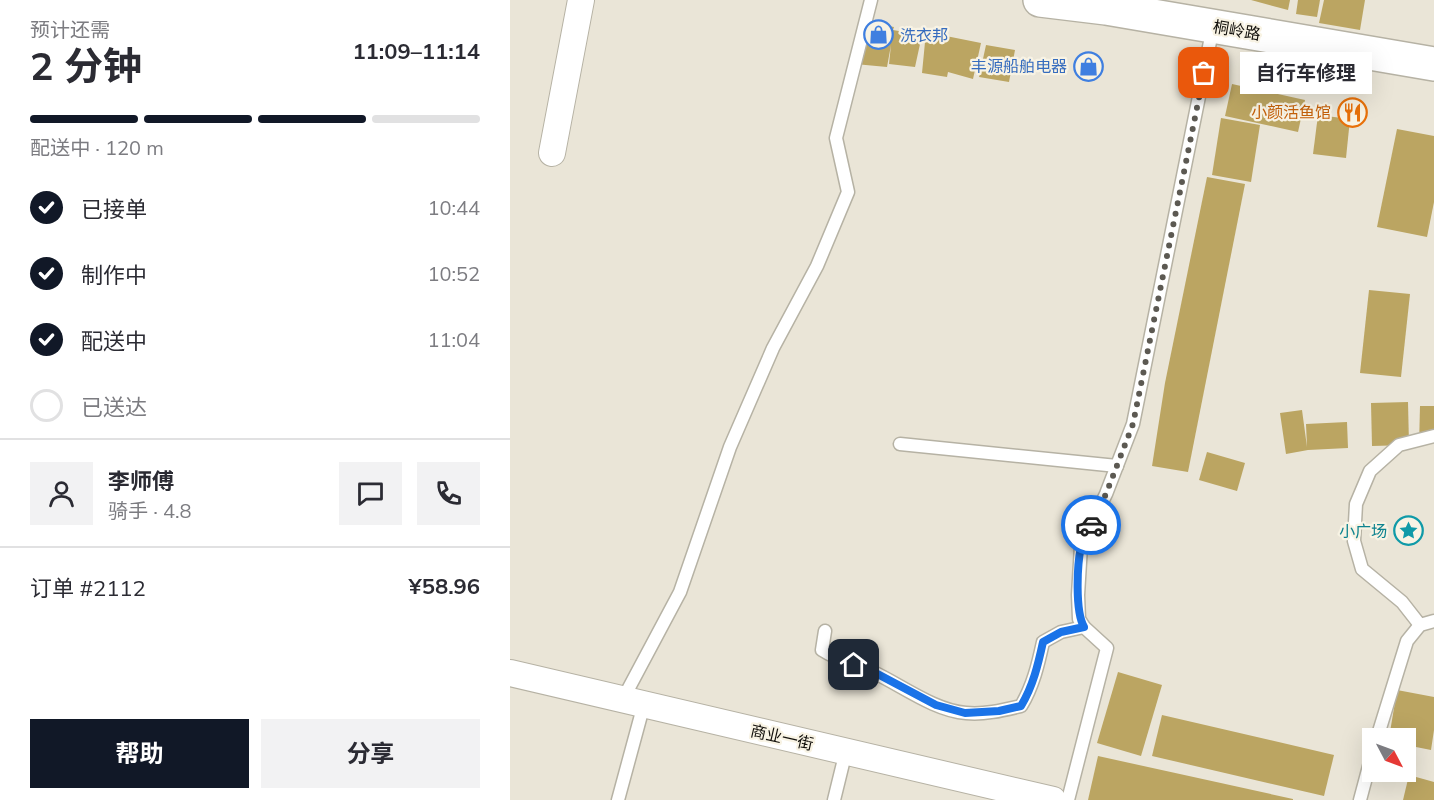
<!DOCTYPE html>
<html lang="zh">
<meta charset="utf-8">
<style>
:root{--surface:#fff;--page:#f2f2f3;--text:#2b2b33;--muted:#7c7c81;--line:#e1e1e2;--accent:#111827}
body{margin:0;font-family:Mulish,"Noto Sans SC",sans-serif;background:var(--page);color:var(--text);height:100vh;display:flex;flex-direction:column;font-size:22px;white-space:nowrap}
*{box-sizing:border-box;margin:0}
p{font-size:20px;color:var(--muted)}
.icon{flex:none;width:33px;height:33px;fill:none;stroke:currentColor;stroke-width:2;stroke-linecap:round;stroke-linejoin:round}
.map{position:relative;flex:1;overflow:hidden}
.drawer{display:flex;flex-direction:column;background:var(--surface);width:510px}
.drawer>*{flex:none}
.needle{width:39px;rotate:131deg}
.fabs{position:absolute;left:852px;top:728px;display:grid;gap:12px}
.fabs a{display:grid;place-items:center;width:54px;height:54px;border-radius:0px;background:var(--surface);box-shadow:0 6px 24px #0002;font-size:30px}
.pin{position:absolute;display:grid;place-items:center;width:51px;height:51px;color:#fff;margin:-26px;border-radius:12px;box-shadow:0 3px 9px #0006}
.courier{position:absolute;display:grid;place-items:center;width:60px;height:60px;margin:-30px;border:4px solid #1a73e8;border-radius:50%;background:#fff;color:#222;box-shadow:0 2px 8px #0007}
.bubble{position:absolute;height:42px;border-radius:0px;background:var(--surface);box-shadow:0 6px 24px #0002;font-size:20px;font-weight:700;line-height:42px;text-align:center}
.summary em{font-style:normal;font-weight:700}
.summary div{display:flex;flex-direction:column-reverse}
.summary{display:flex;align-items:center;justify-content:space-between;height:102px;padding:0 30px}
h1{font-size:39px;font-weight:700;line-height:45px}
.bar{display:grid;grid-template-columns:repeat(4,1fr);gap:9px 6px;align-content:center;height:72px;padding:0 30px}
.bar i{height:8px;border-radius:4px;background:var(--line)}
.bar .active{background:var(--accent)}
.bar p{grid-column:span 4}
.line{display:flex;align-items:center;gap:15px;padding:0 30px;border-top:2px solid var(--line)}
.line div{flex:1}
.round{display:grid;place-items:center;flex:none;width:63px;height:63px;border-radius:0px;background:var(--page)}
ol{padding:0 30px;list-style:none}
li{display:flex;align-items:center;gap:18px;height:66px}
li p{margin-inline-start:auto}
li .icon{padding:6px;border-radius:50%;background:var(--accent);color:#fff;stroke-width:4}
li:last-child{color:var(--muted)}
li i{width:33px;height:33px;border:3px solid var(--line);border-radius:50%}
.primary-button{display:flex;gap:12px;margin-top:auto;padding:12px 30px}
.primary-button a{flex:1;height:69px;border-radius:0px;background:var(--accent);color:#fff;font-size:24px;font-weight:700;line-height:69px;text-align:center}
.primary-button a+a{background:var(--page);color:var(--text)}
main{display:flex;flex:1;min-height:0}
.map>svg:first-child{display:block}
.building{fill:#bba562}
.lines{fill:none;stroke-linecap:round;stroke-linejoin:round}
.service-casing{stroke:#b6b2a4;stroke-width:15}
.minor-casing{stroke:#b6b2a4;stroke-width:28}
.secondary-casing{stroke:#b6b2a4;stroke-width:36}
.service{stroke:#fff;stroke-width:12}
.minor{stroke:#fff;stroke-width:26}
.secondary{stroke:#fff;stroke-width:33}
.done{stroke:#5c5952;stroke-width:6;stroke-dasharray:0 10.8}
.route{stroke:#1a73e8;stroke-width:8}
.labels{text-anchor:middle;stroke-width:4.5;stroke-linejoin:round;paint-order:stroke}
.street-label{font-size:16px;fill:#100e0a;stroke:#f8f3e4}
.shop-label{font-size:16px;fill:#366cbe;stroke:#f8f3e4;text-anchor:start}
.food-label{font-size:16px;fill:#c56008;stroke:#f8f3e4;text-anchor:end}
.culture-label{font-size:16px;fill:#0d838f;stroke:#f8f3e4;text-anchor:end}
</style>
<main>
<section class="drawer">
<div class="summary"><div><h1>2 分钟</h1><p>预计还需</p></div><em>11:09–11:14</em></div>
<div class="bar"><i class="active"></i><i class="active"></i><i class="active"></i><i></i><p>配送中 · 120 m</p></div>
<ol>
<li><svg class="icon" aria-label="check" viewBox="0 0 24 24"><path d="M5 12l5 5 9-10"/></svg>已接单<p>10:44</p></li>
<li><svg class="icon" aria-label="check" viewBox="0 0 24 24"><path d="M5 12l5 5 9-10"/></svg>制作中<p>10:52</p></li>
<li><svg class="icon" aria-label="check" viewBox="0 0 24 24"><path d="M5 12l5 5 9-10"/></svg>配送中<p>11:04</p></li>
<li><i></i>已送达</li>
</ol>
<div class="line" style="height:108px"><a class="round"><svg class="icon" aria-label="person" viewBox="0 0 24 24"><circle cx="12" cy="8" r="4"/><path d="M4 21q1-7 8-7t8 7"/></svg></a><div><b>李师傅</b><p>骑手 · 4.8</p></div><a class="round"><svg class="icon" aria-label="chat" viewBox="0 0 24 24"><path d="M4 5h16v11H9l-5 4z"/></svg></a><a class="round"><svg class="icon" aria-label="phone" viewBox="0 0 24 24"><path d="M5 4h4l2 5-3 2q2 4 5 5l2-3 5 2v4C11 20 4 13 5 4z"/></svg></a></div>
<div class="line" style="height:78px"><div>订单 #2112</div><b>¥58.96</b></div>
<div class="primary-button"><a>帮助</a><a>分享</a></div>
</section>
<div class="map">
<svg width="924" height="800" viewBox="0 0 924 800">
<rect width="100%" height="100%" fill="#eae5d7"/>
<g class="building">
<polygon points="741,0 780,0 778,10"/>
<polygon points="788,0 810,0 807,17 786,14"/>
<polygon points="814,0 855,0 850,30 809,23"/>
<polygon points="355,22 384,27 383,30 412,35 405,67 379,64 381,45 377,67 345,64"/>
<polygon points="416,32 471,43 463,79 438,72 437,77 412,73"/>
<polygon points="476,45 505,50 499,82 469,77"/>
<polygon points="722,84 795,100 788,132 715,116"/>
<polygon points="808,115 840,119 836,158 803,154"/>
<polygon points="711,118 750,125 741,182 702,175"/>
<polygon points="887,129 924,136 924,202 917,237 867,227"/>
<polygon points="697,177 735,184 678,472 642,466 655,383"/>
<polygon points="859,290 900,294 891,377 850,373"/>
<polygon points="898,402 899,445 862,446 861,403"/>
<polygon points="910,406 924,406 924,436 909,446"/>
<polygon points="792,410 797,447 796,424 837,422 838,448 798,450 776,454 770,413"/>
<polygon points="697,452 735,463 727,491 689,480"/>
<polygon points="608,672 652,685 631,756 587,743"/>
<polygon points="887,690 924,697 924,730 921,750 896,745 896,738 879,738"/>
<polygon points="652,715 824,755 814,796 642,756"/>
<polygon points="588,756 783,799 783,800 578,800"/>
<polygon points="899,775 924,782 924,800 893,800"/>
</g>
<g class="lines">
<defs>
<g id="service">
<polyline points="390,444 607,466"/>
<polyline points="910,625 892,602 852,569 844,541 846,504 860,471 889,445 924,436"/>
<path d="M315 631 312 650C331 662 344 663 363 672 391 685 425 711 456 713 474 715 494 710 511 706 523 686 528 665 533 642L551 632 574 627"/>
<polyline points="113,699 170,592 220,447 263,348 307,266 338,192 326,138 361,0"/>
<polyline points="867,738 897,641 910,625 924,621"/>
<polyline points="108,800 134,704"/>
<polyline points="324,800 336,751"/>
<polyline points="558,800 597,648 574,627 569,619 568,595 571,546 596,494 623,424 703,27"/>
<polyline points="850,800 862,755"/>
</g>
<g id="minor">
<polyline points="42,153 71,0"/>
<polyline points="0,673 543,800"/>
</g>
<polyline id="secondary" points="530,0 596,8 924,64"/>
</defs>
<use href="#service" class="service-casing"/>
<use href="#minor" class="minor-casing"/>
<use href="#secondary" class="secondary-casing"/>
<use href="#service" class="service"/>
<use href="#minor" class="minor"/>
<use href="#secondary" class="secondary"/>
</g>
<g class="lines">
<polyline class="done" points="581,525 596,494 623,424 694,73"/>
<path class="route" d="M344 665 360 670 426 705 455 713 489 711 511 706C523 686 528 665 533 642L551 632 574 627C565 611 567 565 571 547 573 540 578 532 581 525"/>
</g>
<defs>
<symbol id="shop-ring" viewBox="-11 -11 22 22"><circle r="9.5" fill="#f8f3e4" stroke="#3f7fe0" stroke-width="1.5"/><path d="M-5-2.5h2.3a2.7 3.5 0 0 1 5.4 0H5L5.5 6h-11ZM-1.5-2.5h3a1.5 2.3 0 0 0-3 0Z" fill="#3f7fe0"/></symbol>
<symbol id="restaurant-ring" viewBox="-11 -11 22 22"><circle r="9.5" fill="#f8f3e4" stroke="#e8710a" stroke-width="1.5"/><path d="M-5-6h1v4h1v-4h1v4h1v-4h1v5L-1.5 .5V6h-2V.5L-5-1ZM5-6V6H3V1.5H1.5Q1.5-4 5-6Z" fill="#e8710a"/></symbol>
<symbol id="sight-ring" viewBox="-11 -11 22 22"><circle r="9.5" fill="#f8f3e4" stroke="#0f9aa8" stroke-width="1.5"/><path d="M0-6L1.8-2.2L6-1.7L2.9 1.2L3.7 5.4L0 3.3L-3.7 5.4L-2.9 1.2L-6-1.7L-1.8-2.2Z" fill="#0f9aa8"/></symbol>
</defs>
<g fill-rule="evenodd">
<use href="#shop-ring" x="352" y="18" width="33" height="33"/>
<use href="#shop-ring" x="562" y="50" width="33" height="33"/>
<use href="#restaurant-ring" x="826" y="96" width="33" height="33"/>
<use href="#sight-ring" x="882" y="514" width="33" height="33"/>
</g>
<g class="labels">
<g class="street-label">
<text transform="translate(727 30) rotate(10)" y="6">桐岭路</text>
<text transform="translate(272 737) rotate(13)" y="6">商业一街</text>
</g>
<g class="shop-label">
<text x="390" y="41">洗衣邦</text>
<text x="557" y="72" text-anchor="end">丰源船舶电器</text>
</g>
<g class="food-label">
<text x="821" y="118">小颜活鱼馆</text>
</g>
<g class="culture-label">
<text x="877" y="537">小广场</text>
</g>
</g>
</svg>
<div class="fabs">
<a><svg class="needle" viewBox="-14 -14 28 28"><path d="M0-13l5 13h-10z" fill="#e53935"/><path d="M0 13l5-13h-10z" fill="#7c7c81"/></svg></a>
</div>
<div class="pin" style="left:694px;top:73px;background:#ea580c"><svg class="icon" aria-label="bag" viewBox="0 0 24 24"><path d="M5 8h14l-1 12H6zM9 8a3 3 0 0 1 6 0"/></svg></div>
<div class="pin" style="left:344px;top:665px;background:#1f2937"><svg class="icon" aria-label="home" viewBox="0 0 24 24"><path d="M3 11l9-7 9 7M6 9v11h12V9"/></svg></div>
<div class="courier" style="left:581px;top:525px"><svg class="icon" aria-label="car" viewBox="0 0 24 24"><path d="M5 17H2v-5l4-1 3-4h7l3 4 3 1v5h-3M9 17h6M6 11h13"/><circle cx="7" cy="17" r="2"/><circle cx="17" cy="17" r="2"/></svg></div>
<div class="bubble" style="left:730px;top:52px;width:132px">自行车修理</div>
</div>
</main>
